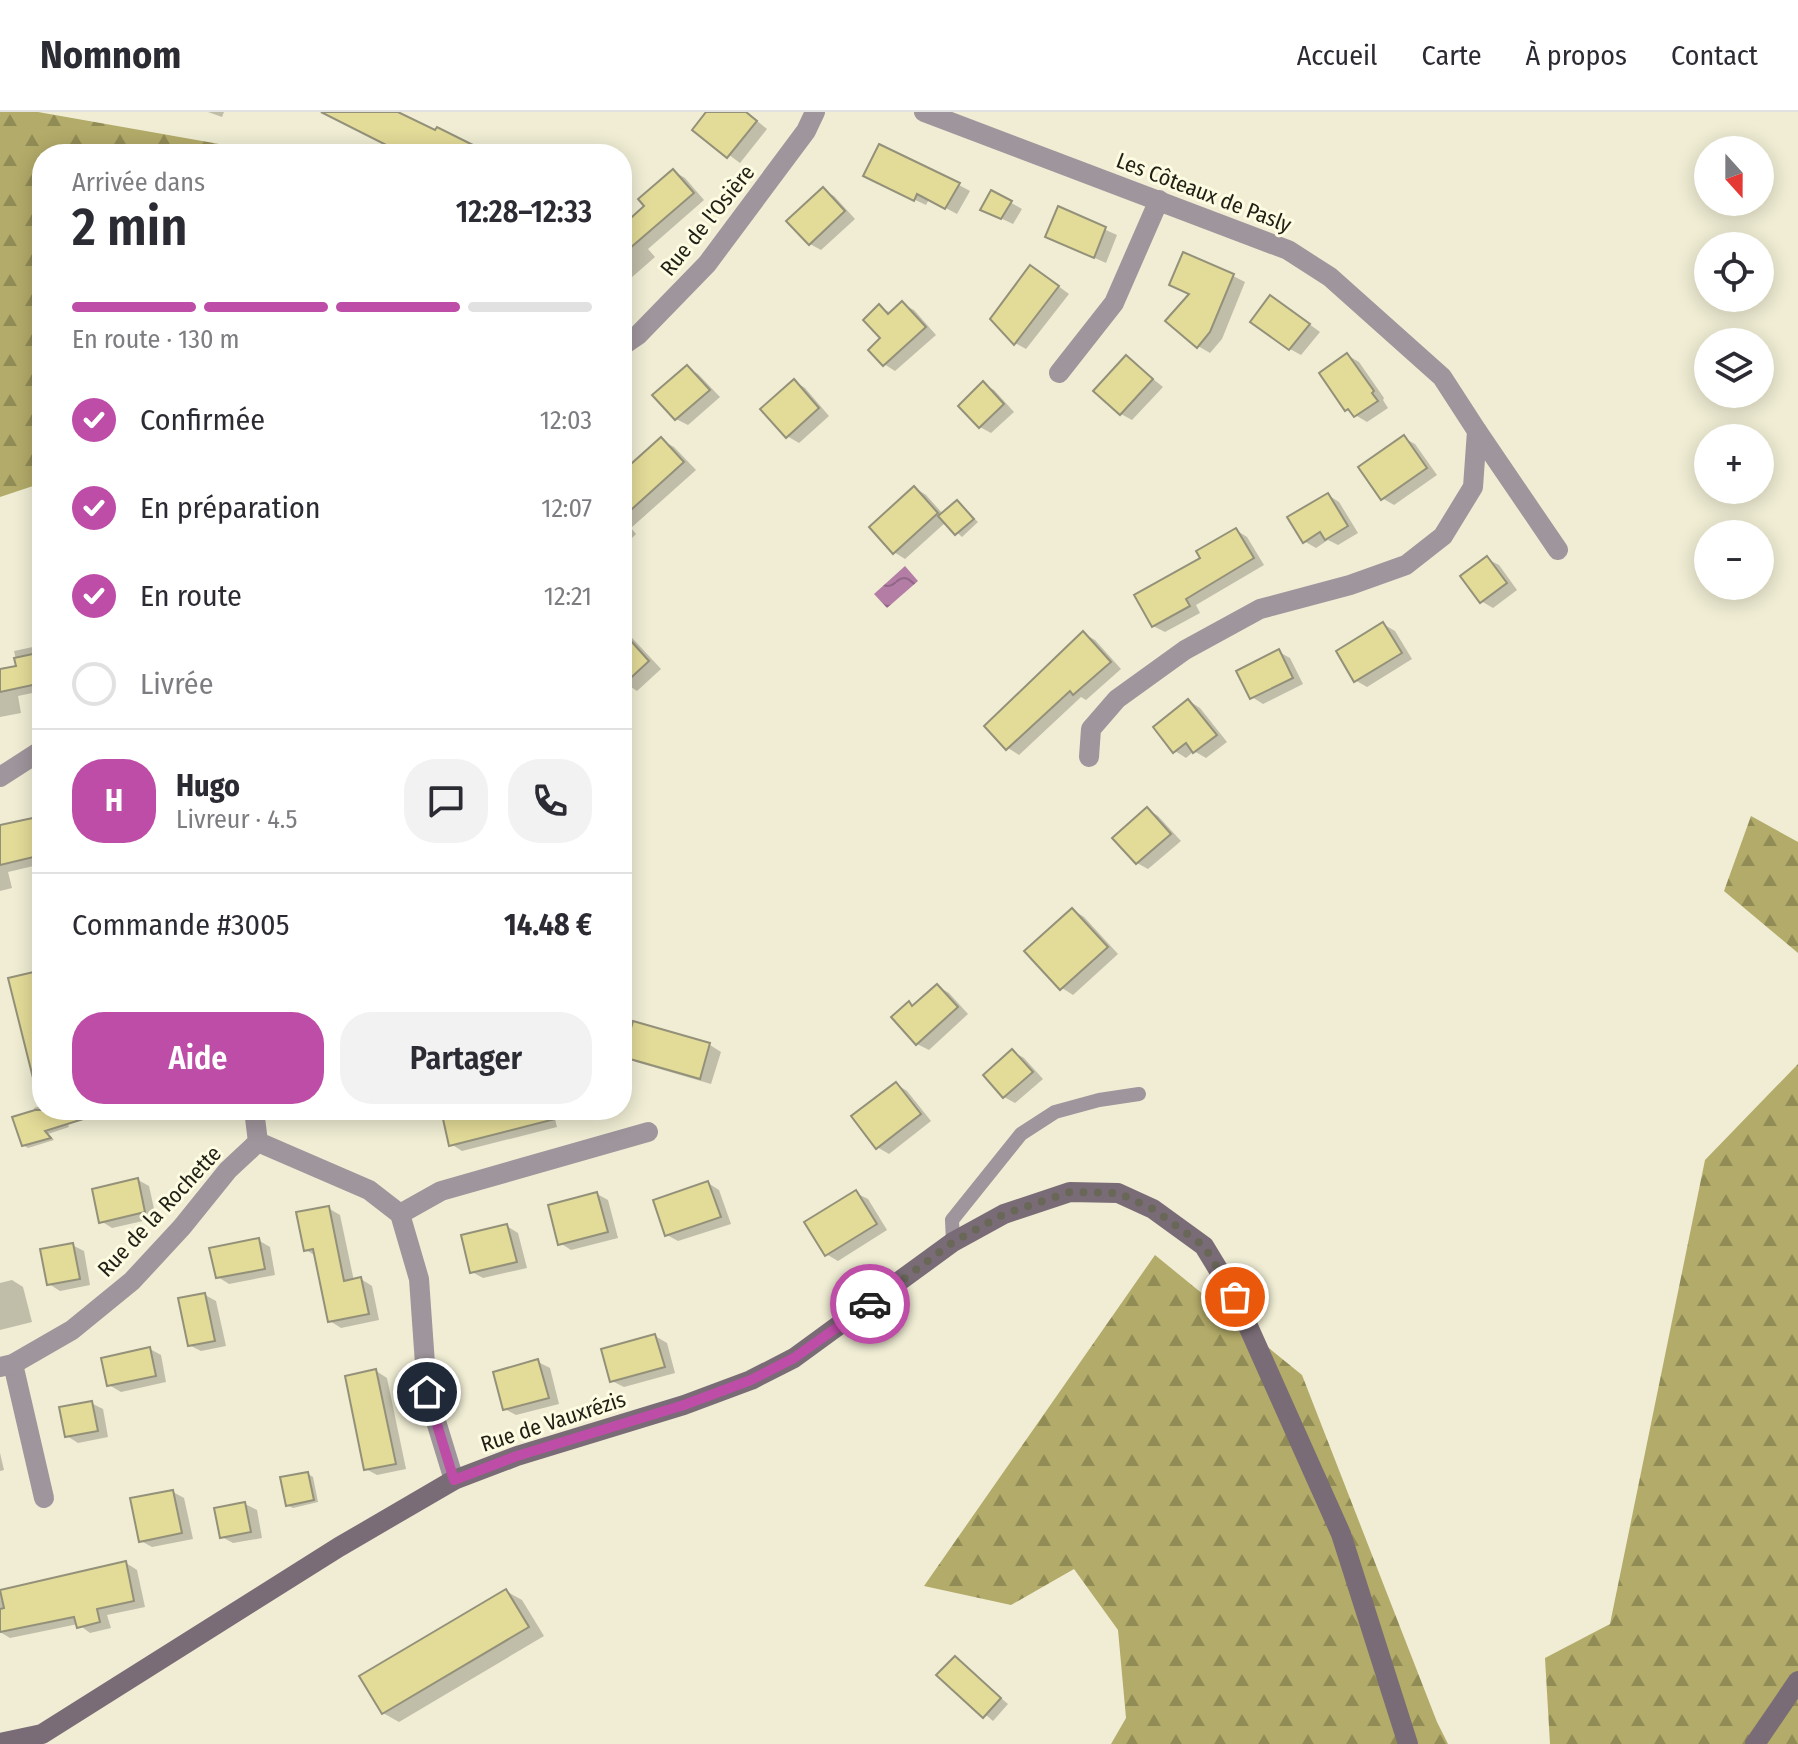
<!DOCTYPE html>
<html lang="fr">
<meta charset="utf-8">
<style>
:root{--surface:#fff;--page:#f2f2f3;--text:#2b2b33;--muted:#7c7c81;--line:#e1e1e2;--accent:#be4da8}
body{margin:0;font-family:"Fira Sans Condensed",sans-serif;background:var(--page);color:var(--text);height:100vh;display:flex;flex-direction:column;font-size:30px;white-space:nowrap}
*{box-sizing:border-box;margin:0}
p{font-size:26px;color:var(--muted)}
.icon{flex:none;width:44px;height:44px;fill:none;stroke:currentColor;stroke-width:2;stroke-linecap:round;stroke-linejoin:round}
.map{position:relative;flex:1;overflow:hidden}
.panel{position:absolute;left:32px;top:32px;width:600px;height:976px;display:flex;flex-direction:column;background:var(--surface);border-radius:32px;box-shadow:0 4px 20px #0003}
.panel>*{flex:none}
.needle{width:52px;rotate:159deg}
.controls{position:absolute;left:1694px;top:24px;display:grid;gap:16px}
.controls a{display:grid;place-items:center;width:80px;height:80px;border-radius:50%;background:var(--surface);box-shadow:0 4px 20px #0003;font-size:40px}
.pin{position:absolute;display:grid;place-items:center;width:68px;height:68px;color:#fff;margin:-34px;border:4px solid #fff;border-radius:50%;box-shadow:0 2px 8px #0007}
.courier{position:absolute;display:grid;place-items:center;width:80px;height:80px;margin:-40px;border:6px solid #be4da8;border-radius:50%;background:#fff;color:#222;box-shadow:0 2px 10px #0007}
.overview em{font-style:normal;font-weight:600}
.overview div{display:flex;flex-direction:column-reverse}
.overview{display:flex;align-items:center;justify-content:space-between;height:136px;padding:0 40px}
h1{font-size:52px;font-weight:600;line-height:60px}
.bar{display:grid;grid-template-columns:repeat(4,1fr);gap:12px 8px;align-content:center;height:96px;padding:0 40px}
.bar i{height:10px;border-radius:6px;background:var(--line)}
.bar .on{background:var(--accent)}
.bar p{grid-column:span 4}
.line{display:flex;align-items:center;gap:20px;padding:0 40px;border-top:2px solid var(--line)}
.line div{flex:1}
.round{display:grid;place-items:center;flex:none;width:84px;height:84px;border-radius:32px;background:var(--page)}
ol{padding:0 40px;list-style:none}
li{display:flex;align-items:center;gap:24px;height:88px}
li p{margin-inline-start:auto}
li .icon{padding:8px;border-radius:50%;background:var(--accent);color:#fff;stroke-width:4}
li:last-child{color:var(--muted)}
li i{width:44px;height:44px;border:4px solid var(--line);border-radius:50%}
.action{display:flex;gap:16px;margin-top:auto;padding:16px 40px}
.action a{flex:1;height:92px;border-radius:32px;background:var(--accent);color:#fff;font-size:32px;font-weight:600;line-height:92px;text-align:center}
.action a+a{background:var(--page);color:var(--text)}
header{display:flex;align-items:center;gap:48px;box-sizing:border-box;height:112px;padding:0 40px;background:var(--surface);border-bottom:2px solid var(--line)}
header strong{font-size:38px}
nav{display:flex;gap:44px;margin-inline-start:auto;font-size:28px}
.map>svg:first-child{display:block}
.forest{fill:url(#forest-firs)}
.water{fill:url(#water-waves)}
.shadow{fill:#0003}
.building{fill:#e3db98;stroke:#94917a;stroke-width:2}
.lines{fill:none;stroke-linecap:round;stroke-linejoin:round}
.lane{stroke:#9f959c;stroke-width:14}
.street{stroke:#9f959c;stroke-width:20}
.secondary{stroke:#7a6c76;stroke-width:20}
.done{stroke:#696758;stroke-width:8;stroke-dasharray:0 14.4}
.route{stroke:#be4da8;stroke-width:10}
.labels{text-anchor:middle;stroke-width:6;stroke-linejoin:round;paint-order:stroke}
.street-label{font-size:22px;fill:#201f16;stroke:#fdfbe1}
</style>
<header>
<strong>Nomnom</strong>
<nav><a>Accueil</a><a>Carte</a><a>À propos</a><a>Contact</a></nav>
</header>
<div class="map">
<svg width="1798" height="1632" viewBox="0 0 1798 1632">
<defs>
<pattern id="forest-firs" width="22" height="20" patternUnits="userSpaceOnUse" patternTransform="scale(2)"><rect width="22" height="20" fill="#b3ab69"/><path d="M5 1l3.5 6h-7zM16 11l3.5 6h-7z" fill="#918b55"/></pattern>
<pattern id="water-waves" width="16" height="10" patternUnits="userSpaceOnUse" patternTransform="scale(2)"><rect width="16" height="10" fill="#b37da6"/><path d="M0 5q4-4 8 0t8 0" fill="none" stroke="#916686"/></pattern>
</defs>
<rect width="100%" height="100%" fill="#f0edd4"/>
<g class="forest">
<polygon points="0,0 38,0 276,42 42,42 42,371 0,385"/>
<polygon points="1751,704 1798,730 1798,841 1724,779"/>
<polygon points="1798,952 1798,1632 1550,1632 1545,1546 1610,1512 1705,1048"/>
<polygon points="1155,1143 1302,1263 1437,1610 1448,1632 1111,1632 1126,1606 1118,1518 1074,1457 1011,1493 924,1474"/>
</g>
<polygon class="water" points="905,454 918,469 887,496 874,482"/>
<g class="shadow">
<polygon points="208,0 224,0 222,5"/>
<polygon points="728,0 746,0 767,17 740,51 698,20"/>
<polygon points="673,59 685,66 704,88 648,137 655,145 623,173 622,116 647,94"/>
<polygon points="877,70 959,73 970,79 957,102 929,87 926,93"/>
<polygon points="823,78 834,84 855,107 821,138 810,132"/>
<polygon points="992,80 1022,97 1013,112 994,103"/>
<polygon points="1059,97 1117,123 1106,151 1048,125"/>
<polygon points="1042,162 1069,182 1026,237 1015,231"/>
<polygon points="1233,164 1245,170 1222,227 1210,241 1198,234"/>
<polygon points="902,192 914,198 936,223 895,259 884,252 879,195 891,201"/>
<polygon points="1282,192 1320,220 1301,243 1290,237"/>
<polygon points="1347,243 1359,250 1384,286 1383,288 1388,296 1367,310 1347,298"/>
<polygon points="1127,246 1163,275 1132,308 1121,302"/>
<polygon points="687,256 698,262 720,285 688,313 676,307"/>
<polygon points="794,269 805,276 829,304 799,331 787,324"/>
<polygon points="983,272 994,278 1014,300 991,321 980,315"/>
<polygon points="1404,326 1415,332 1437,363 1394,393 1382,386"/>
<polygon points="661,328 674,335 696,358 631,416 636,422 622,436 622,363"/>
<polygon points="915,376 926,383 943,402 957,390 978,410 962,425 946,410 905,447 894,440"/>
<polygon points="1328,383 1339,390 1358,421 1338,433 1328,428 1316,436 1304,429"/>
<polygon points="1236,418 1247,425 1264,453 1196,493 1200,501 1165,520 1153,514 1203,447"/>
<polygon points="1487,447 1499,453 1517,478 1493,496 1481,489"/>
<polygon points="1383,512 1395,519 1412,547 1367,575 1355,568"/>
<polygon points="622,515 661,557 637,579 622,569"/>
<polygon points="1084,522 1095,528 1121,557 1086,588 1081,585 1019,643 1008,636"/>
<polygon points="42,533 42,579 18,584 21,601 0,605 0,559 18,556 14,539"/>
<polygon points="1279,540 1290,546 1303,572 1263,592 1252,585"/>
<polygon points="1189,589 1200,596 1227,630 1206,646 1194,639 1186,646 1175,639"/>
<polygon points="1147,697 1158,704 1181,729 1148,757 1137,751"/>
<polygon points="42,706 42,752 8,760 12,776 0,779 0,733"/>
<polygon points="1073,798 1084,805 1118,842 1073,883 1062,876"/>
<polygon points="937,874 949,881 968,902 929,938 917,932 909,892 914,895"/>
<polygon points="634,912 710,933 721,940 711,972 636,950 625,944"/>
<polygon points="1012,939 1024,946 1043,967 1015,991 1004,985"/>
<polygon points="896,972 907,979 931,1009 889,1042 877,1035"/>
<polygon points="42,993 42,998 64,998 69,1015 48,1022 54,1028 28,1036 23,1033 35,1000 34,996"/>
<polygon points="443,998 575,998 554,1003 557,1015 462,1039 451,1032"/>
<polygon points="138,1068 149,1074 156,1106 112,1116 101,1109"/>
<polygon points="708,1071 719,1078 731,1112 678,1129 667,1123"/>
<polygon points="856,1081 868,1087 887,1118 838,1149 826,1142"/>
<polygon points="597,1082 608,1088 618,1126 571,1138 560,1131"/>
<polygon points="328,1096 340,1103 354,1169 361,1167 372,1174 379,1208 341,1216 330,1209 316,1144 306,1138"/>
<polygon points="507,1114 518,1121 527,1156 483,1166 472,1160"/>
<polygon points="258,1128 270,1135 275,1163 229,1172 218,1165"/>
<polygon points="72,1133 84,1139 90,1173 60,1179 49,1172"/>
<polygon points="12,1168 23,1175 32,1210 0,1218 0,1171"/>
<polygon points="205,1183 216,1189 226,1234 201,1239 189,1233"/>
<polygon points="655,1224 667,1231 675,1261 624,1275 612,1269"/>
<polygon points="150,1237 161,1243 166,1270 121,1280 109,1273"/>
<polygon points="538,1250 550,1256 559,1292 516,1303 505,1297"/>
<polygon points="376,1259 387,1266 406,1357 377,1363 366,1357"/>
<polygon points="91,1291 103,1297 108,1325 78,1331 67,1324"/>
<polygon points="0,1341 4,1358 0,1359"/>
<polygon points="308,1362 313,1365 318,1390 293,1396 287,1393"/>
<polygon points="173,1380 184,1386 193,1427 152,1435 141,1429"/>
<polygon points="245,1392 257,1398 262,1426 233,1431 222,1425"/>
<polygon points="126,1451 137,1458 145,1495 107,1503 111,1516 90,1521 78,1512 10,1526 0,1520 0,1480"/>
<polygon points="506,1479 522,1488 544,1524 399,1610 383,1601"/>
<polygon points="955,1547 1008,1592 993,1609 939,1563"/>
</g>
<g class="building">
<polygon points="321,0 398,0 435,18 437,15 491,42 404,42"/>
<polygon points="706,0 746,0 757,9 727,46 692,18"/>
<polygon points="879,32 960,71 945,97 917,82 914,89 863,64"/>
<polygon points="673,57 694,81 622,143 622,114 644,94 638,87"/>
<polygon points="823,75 845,99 809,133 786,109"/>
<polygon points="991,78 1012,89 1001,107 980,98"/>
<polygon points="1058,94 1106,115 1094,146 1045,125"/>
<polygon points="1183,140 1234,162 1210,220 1197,236 1165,209 1189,182 1169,173"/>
<polygon points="1030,153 1059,174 1014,233 990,207"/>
<polygon points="1270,183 1310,212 1289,238 1250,210"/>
<polygon points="902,189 926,215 883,254 868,238 880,226 863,208 879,192 888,202"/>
<polygon points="1347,241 1374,279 1372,281 1378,289 1354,305 1348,297 1345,299 1319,261"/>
<polygon points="1126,243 1153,267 1120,303 1093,279"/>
<polygon points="687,253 710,278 675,308 652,283"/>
<polygon points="794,267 819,296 786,326 760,297"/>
<polygon points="983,269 1004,292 979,316 958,294"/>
<polygon points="1404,323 1427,356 1381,388 1358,355"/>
<polygon points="661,325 684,350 622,406 622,360"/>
<polygon points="914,374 938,401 893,442 869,415"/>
<polygon points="1328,381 1348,414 1325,428 1320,420 1303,431 1287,405"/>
<polygon points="957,388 974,407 955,423 938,404"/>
<polygon points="1236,416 1254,446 1186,487 1190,494 1152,515 1134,483 1200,446 1196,439"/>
<polygon points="1487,444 1507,471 1480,491 1460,464"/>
<polygon points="1383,510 1402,541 1354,570 1336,539"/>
<polygon points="622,519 649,549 622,574"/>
<polygon points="1083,519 1111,550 1073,583 1070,579 1006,638 984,614"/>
<polygon points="1279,537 1293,566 1250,587 1236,559"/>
<polygon points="42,540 42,571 0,580 0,557 16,554 14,546"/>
<polygon points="1188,587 1217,623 1193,641 1186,631 1173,641 1153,615"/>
<polygon points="1147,695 1171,722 1136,752 1112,726"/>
<polygon points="42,704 42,743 0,753 0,713"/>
<polygon points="1072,796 1108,835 1060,878 1024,839"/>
<polygon points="42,858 42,969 34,970 8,866"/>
<polygon points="937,872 958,895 916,933 891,905 909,889 912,894"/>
<polygon points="633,909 710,931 700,967 623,945"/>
<polygon points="1012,937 1033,960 1003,986 983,963"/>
<polygon points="896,970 921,1002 876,1037 851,1004"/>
<polygon points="35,998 96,998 96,1003 45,1019 51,1026 22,1034 12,1005"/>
<polygon points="441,998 558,998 559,1006 449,1034"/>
<polygon points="138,1066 145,1100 99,1111 92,1077"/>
<polygon points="708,1069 721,1105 665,1124 653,1088"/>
<polygon points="856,1078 877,1112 825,1144 804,1110"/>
<polygon points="597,1080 608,1120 558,1133 548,1093"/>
<polygon points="329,1094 344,1169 361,1165 369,1202 328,1210 313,1137 304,1139 296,1100"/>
<polygon points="507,1112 517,1150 470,1161 461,1123"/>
<polygon points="259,1126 265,1157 216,1166 209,1136"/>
<polygon points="73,1131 80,1167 47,1173 40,1137"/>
<polygon points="205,1181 215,1229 188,1234 178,1186"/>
<polygon points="655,1222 665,1255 610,1270 601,1237"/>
<polygon points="150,1235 156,1264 107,1274 101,1246"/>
<polygon points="538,1247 549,1286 503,1298 493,1260"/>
<polygon points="376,1257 396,1352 364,1358 345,1264"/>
<polygon points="92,1289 98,1319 65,1325 59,1295"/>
<polygon points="308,1360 314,1388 286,1394 280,1365"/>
<polygon points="173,1378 182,1421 139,1430 130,1386"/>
<polygon points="245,1390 251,1420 220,1426 214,1396"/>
<polygon points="126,1449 134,1489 97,1497 100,1510 77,1516 74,1505 0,1520 0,1497 4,1496 0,1478"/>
<polygon points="506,1477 529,1515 382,1602 359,1564"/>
<polygon points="955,1544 1001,1586 983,1606 936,1563"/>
</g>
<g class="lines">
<polyline class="lane" points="953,1130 952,1108 1021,1022 1055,1000 1099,988 1139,982"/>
<g class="street">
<polyline points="924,0 1288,138 1330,165 1442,265 1477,319 1473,375 1443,424 1406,453 1350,473 1260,497 1185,538 1117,587 1091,617 1089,645"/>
<polyline points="622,234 638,223 707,152 806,19 815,0"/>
<polyline points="1059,261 1114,191 1159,88"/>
<polyline points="1477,319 1558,438"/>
<polyline points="0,665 42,638"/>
<polyline points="254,998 258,1030 369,1078 400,1102 419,1167 427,1280 454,1368"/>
<polyline points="400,1102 441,1079 648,1020"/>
<polyline points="13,1252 44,1386"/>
<polyline points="0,1255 13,1252 72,1218 132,1169 182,1115 228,1058 258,1030"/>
</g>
<g class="secondary">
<polyline points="0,1631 42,1622 339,1435 454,1368 517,1344 684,1293 751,1268 794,1246 953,1130 1004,1102 1070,1080 1118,1081 1153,1097 1204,1134 1235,1185 1341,1422 1408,1632"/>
<polyline points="1755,1632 1798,1569"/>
</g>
</g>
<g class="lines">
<polyline class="done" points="870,1192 953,1130 1004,1102 1070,1080 1118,1081 1153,1097 1204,1134 1235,1185"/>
<polyline class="route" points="427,1280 454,1368 517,1344 684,1293 751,1268 794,1246 870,1192"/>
</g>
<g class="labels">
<g class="street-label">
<text transform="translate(1204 80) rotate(21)" y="8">Les Côteaux de Pasly</text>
<text transform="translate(707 108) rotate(-51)" y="8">Rue de l'Osière</text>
<text transform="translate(159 1099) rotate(-47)" y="8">Rue de la Rochette</text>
<text transform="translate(553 1309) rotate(-18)" y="8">Rue de Vauxrézis</text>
</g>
</g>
</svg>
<div class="controls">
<a><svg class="needle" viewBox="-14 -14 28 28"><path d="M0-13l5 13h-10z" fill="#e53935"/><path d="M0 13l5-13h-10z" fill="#7c7c81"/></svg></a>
<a><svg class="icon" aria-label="locate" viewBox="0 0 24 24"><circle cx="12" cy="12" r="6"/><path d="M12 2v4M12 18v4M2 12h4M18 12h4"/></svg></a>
<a><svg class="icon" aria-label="layers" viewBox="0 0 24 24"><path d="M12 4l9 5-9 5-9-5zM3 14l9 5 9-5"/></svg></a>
<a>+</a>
<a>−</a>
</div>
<div class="pin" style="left:1235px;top:1185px;background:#ea580c"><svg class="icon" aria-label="bag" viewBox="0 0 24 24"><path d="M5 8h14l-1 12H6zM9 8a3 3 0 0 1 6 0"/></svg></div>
<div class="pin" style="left:427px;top:1280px;background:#1f2937"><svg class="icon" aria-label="home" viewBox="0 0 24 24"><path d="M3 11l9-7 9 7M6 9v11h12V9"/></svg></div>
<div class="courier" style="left:870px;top:1192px"><svg class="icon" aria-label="car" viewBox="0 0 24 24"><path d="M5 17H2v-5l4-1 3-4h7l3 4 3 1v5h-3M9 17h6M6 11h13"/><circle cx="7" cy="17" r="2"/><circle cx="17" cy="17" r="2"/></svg></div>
<section class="panel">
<div class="overview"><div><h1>2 min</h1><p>Arrivée dans</p></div><em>12:28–12:33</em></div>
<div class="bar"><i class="on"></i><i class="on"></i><i class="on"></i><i></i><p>En route · 130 m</p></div>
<ol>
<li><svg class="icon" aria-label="check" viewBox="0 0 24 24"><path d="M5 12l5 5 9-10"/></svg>Confirmée<p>12:03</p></li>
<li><svg class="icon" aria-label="check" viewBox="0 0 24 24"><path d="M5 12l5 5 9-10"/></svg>En préparation<p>12:07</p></li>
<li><svg class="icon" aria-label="check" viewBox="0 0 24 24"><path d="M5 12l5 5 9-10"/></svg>En route<p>12:21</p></li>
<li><i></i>Livrée</li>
</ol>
<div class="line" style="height:144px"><b class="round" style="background:var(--accent);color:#fff">H</b><div><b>Hugo</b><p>Livreur · 4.5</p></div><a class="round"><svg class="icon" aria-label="chat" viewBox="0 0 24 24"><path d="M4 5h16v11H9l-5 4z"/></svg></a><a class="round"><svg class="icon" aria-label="phone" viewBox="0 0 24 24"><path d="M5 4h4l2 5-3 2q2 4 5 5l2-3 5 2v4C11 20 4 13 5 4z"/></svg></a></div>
<div class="line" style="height:104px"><div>Commande #3005</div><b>14.48 €</b></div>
<div class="action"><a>Aide</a><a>Partager</a></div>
</section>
</div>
